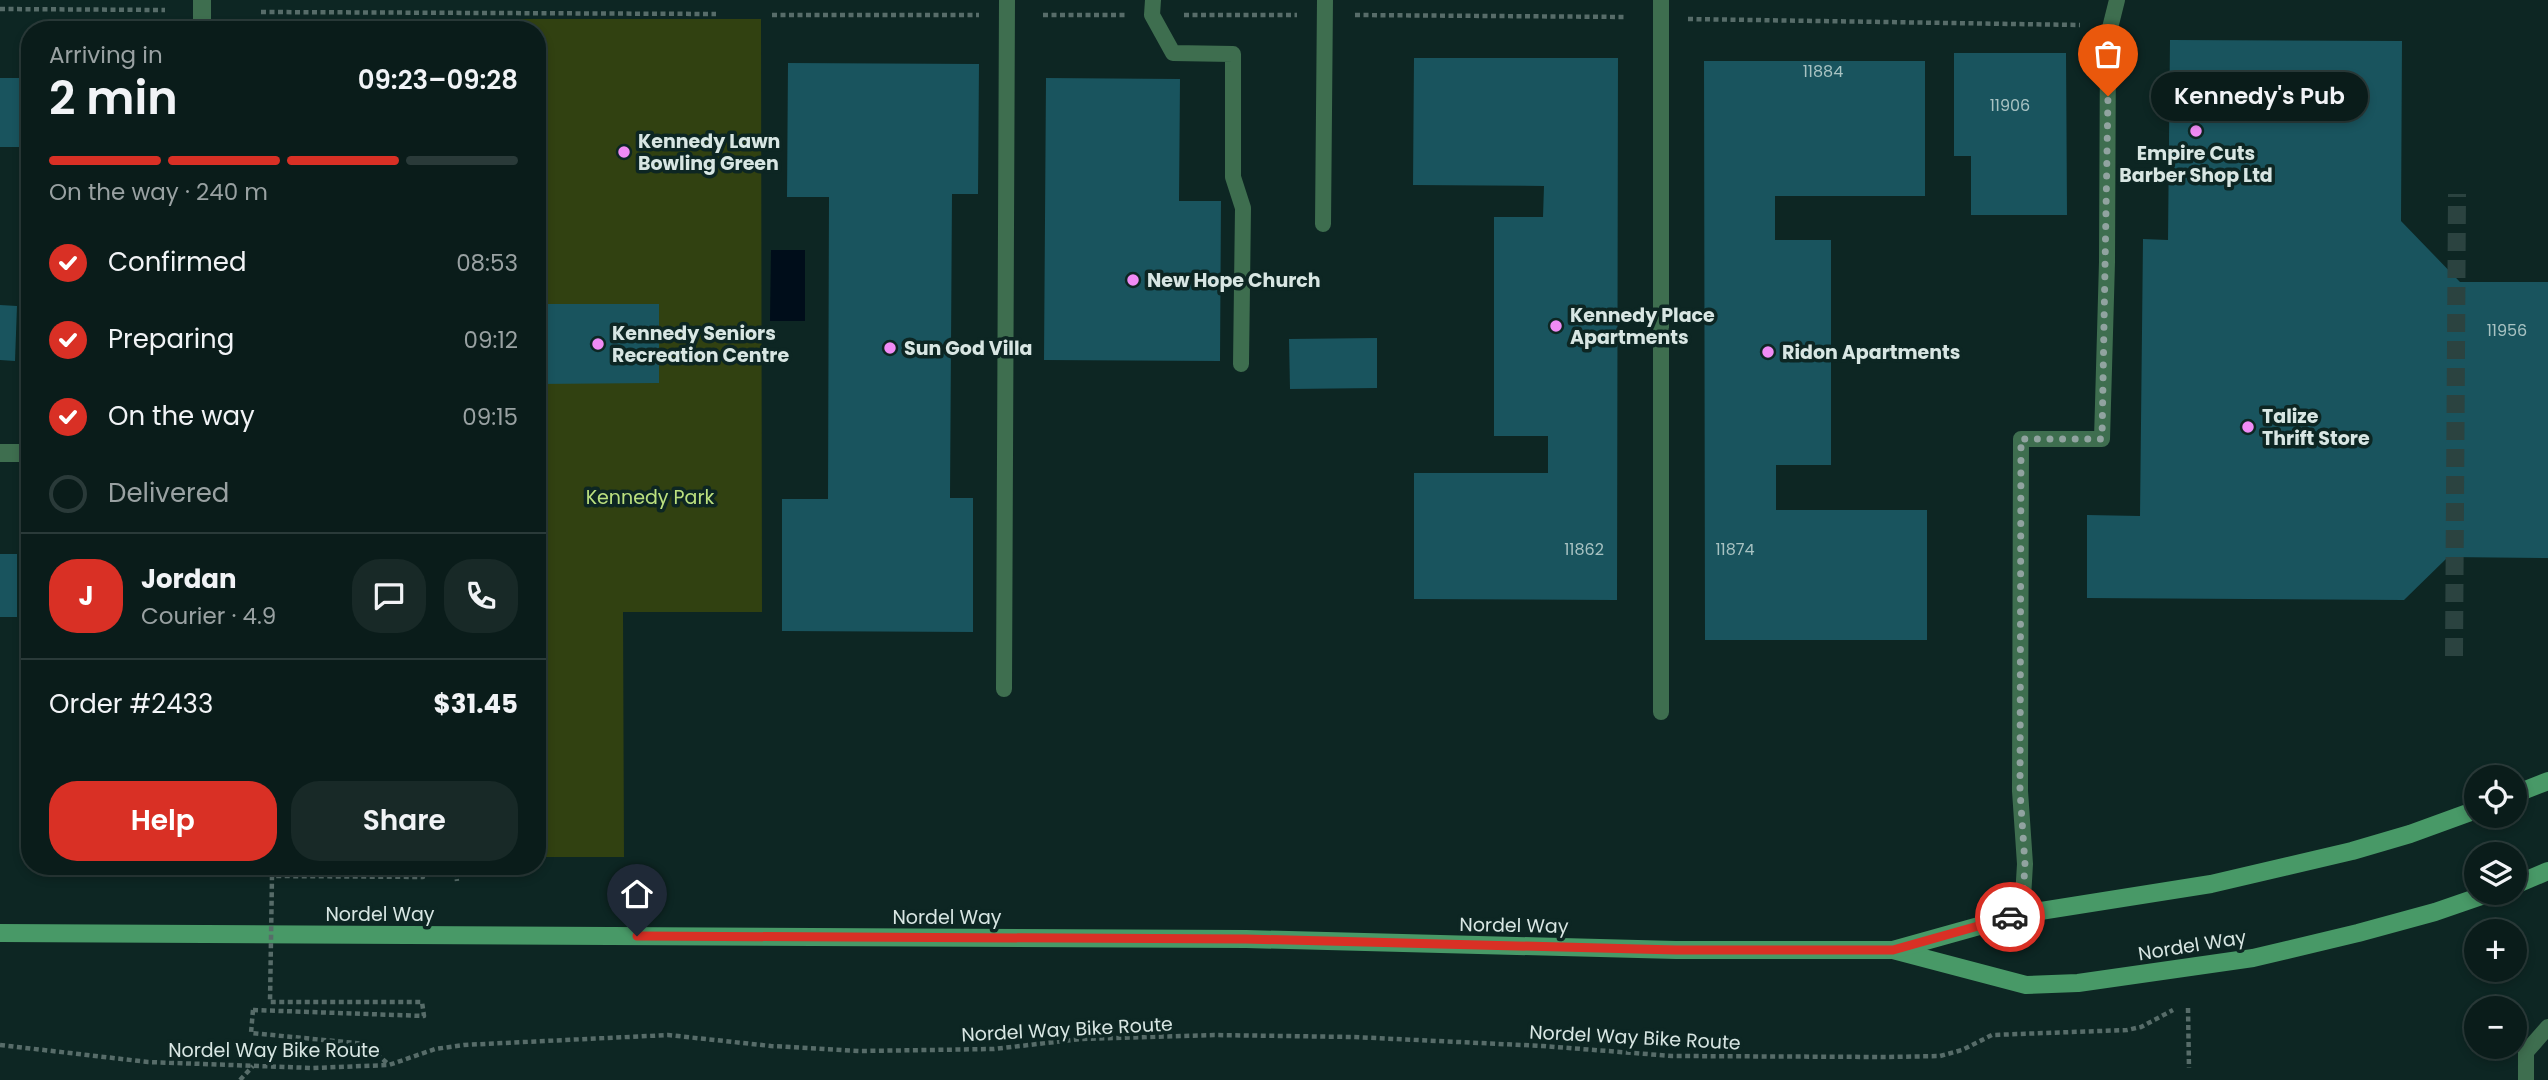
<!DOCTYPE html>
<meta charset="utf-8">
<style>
:root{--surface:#0a1c1a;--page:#182927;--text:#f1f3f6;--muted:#99a1a2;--line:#2a3a39;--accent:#d93025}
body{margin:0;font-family:Poppins,sans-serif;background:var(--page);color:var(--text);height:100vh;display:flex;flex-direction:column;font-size:26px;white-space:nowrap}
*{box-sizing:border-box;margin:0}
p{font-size:23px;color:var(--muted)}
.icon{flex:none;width:38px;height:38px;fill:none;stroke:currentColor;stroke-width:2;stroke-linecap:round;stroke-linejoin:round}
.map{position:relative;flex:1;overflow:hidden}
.sheet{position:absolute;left:21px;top:21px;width:525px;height:854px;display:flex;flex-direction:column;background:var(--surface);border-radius:28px;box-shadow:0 4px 10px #0003,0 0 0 2px var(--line)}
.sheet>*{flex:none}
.buttons{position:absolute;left:2464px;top:765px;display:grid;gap:14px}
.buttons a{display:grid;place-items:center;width:63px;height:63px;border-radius:50%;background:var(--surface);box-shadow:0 4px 10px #0003,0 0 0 2px var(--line);font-size:35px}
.pin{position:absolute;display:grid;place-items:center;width:60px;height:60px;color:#fff;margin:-72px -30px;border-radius:50% 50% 50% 0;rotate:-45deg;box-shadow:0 0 7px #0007}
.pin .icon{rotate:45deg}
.courier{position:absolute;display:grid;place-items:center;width:70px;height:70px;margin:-35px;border:5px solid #d93025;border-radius:50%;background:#fff;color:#222;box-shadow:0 2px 9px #0007}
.bubble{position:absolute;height:49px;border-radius:24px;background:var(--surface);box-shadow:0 4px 10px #0003,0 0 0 2px var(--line);font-size:23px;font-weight:600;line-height:49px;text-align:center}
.overview em{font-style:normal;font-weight:600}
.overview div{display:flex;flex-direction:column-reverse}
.overview{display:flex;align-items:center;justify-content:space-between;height:119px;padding:0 28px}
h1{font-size:46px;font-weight:600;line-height:52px}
.bar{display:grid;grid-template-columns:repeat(4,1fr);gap:10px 7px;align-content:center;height:84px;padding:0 28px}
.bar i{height:9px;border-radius:5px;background:var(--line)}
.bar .selected{background:var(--accent)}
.bar p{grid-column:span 4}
.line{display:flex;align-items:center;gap:18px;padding:0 28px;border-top:2px solid var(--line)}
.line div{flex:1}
.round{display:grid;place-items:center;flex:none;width:74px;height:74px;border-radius:28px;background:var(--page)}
ol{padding:0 28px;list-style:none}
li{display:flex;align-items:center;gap:21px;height:77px}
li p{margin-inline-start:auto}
li .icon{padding:7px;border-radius:50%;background:var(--accent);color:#fff;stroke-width:4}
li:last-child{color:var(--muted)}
li i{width:38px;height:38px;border:4px solid var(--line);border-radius:50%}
.action{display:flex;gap:14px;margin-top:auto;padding:14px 28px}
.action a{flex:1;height:80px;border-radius:28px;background:var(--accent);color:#fff;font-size:28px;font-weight:600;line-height:80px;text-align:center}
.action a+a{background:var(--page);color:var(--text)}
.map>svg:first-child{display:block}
.green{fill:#314111}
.water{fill:#000d1a}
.building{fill:#19545e}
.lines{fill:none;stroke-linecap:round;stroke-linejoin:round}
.street-tunnel{stroke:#2b4340;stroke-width:18;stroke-dasharray:18 9;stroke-linecap:butt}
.path{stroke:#576c69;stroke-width:4.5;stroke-dasharray:5 3.5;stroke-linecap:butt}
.lane{stroke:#3e6e4f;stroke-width:16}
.street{stroke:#3e6e4f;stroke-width:18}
.secondary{stroke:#489967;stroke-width:18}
.path-bridge{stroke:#576c69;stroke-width:4.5;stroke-dasharray:5 3.5;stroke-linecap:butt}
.done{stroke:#91a3a0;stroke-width:7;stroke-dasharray:0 12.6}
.route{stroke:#d93025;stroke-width:9}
.poi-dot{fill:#f08bf5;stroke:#0d2623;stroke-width:2.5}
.labels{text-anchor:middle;stroke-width:7;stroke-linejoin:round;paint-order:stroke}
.number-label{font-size:16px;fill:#a8c2c2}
.poi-label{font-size:19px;font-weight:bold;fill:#d8e6e3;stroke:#0d2623;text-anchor:start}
.park-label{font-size:19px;fill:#bce17f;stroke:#0d2623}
.street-label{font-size:19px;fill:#d8e6e3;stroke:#0d2623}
</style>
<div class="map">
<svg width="2548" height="1080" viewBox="0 0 2548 1080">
<rect width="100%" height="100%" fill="#0d2623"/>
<polygon class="green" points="262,19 761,19 762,612 623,612 624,857 537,857 537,30 262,30"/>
<polygon class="water" points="771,250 805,250 805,321 770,321"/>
<g class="building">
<polygon points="2170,40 2402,41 2401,221 2460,282 2548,282 2548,558 2448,557 2404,600 2087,598 2087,515 2140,516 2143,239 2168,240"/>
<polygon points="1954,53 2066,53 2067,215 1971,215 1971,156 1954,156"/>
<polygon points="1414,58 1618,58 1617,600 1414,599 1414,473 1548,473 1548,436 1494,436 1494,217 1543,217 1544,186 1413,185"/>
<polygon points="1704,61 1925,61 1925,196 1775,196 1775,240 1831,240 1831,465 1776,465 1776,510 1927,510 1927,640 1705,640"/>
<polygon points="788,63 979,64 978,194 952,194 950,498 973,498 973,632 782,631 782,499 828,499 829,197 787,197"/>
<polygon points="0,78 20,78 19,147 0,147"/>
<polygon points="1046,78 1180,79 1179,201 1221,201 1220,361 1044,360"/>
<polygon points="537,304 659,304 659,383 537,384"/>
<polygon points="0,305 17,306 15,361 0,360"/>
<polygon points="1377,338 1377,388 1290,389 1289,339"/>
<rect x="0" y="554" width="17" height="63"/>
</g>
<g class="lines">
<polyline class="street-tunnel" points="2454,656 2457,194"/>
<g class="path">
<polyline points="0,9 165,10"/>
<polyline points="261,12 716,14"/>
<polyline points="772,15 979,15"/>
<polyline points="1043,15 1126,15"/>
<polyline points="1184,15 1297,15"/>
<polyline points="1355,15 1627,17"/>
<polyline points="1688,19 2080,25"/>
<polyline points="438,866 440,870 456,875 457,881"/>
<polyline points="2188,1008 2189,1068"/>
<polyline points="253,1010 251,1033 366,1044 388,1064"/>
<polyline points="0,1045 148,1062 313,1068 389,1065 435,1049 464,1045 668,1035 771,1046 860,1051 994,1049 1081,1039 1214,1035 1353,1037 1543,1046 1672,1056 1886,1057 1940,1056 1962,1050 1992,1035 2127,1030 2141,1027 2173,1010"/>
<polyline points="240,1080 253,1066"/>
</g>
<g class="lane">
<polyline points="1153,0 1152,15 1173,53 1233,54 1233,177 1243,208 1241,364"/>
<polyline points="1323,224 1325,0"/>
<polyline points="1004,689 1007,0"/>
<polyline points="1661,712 1661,0"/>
<polyline points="2022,914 2025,864 2020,791 2021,439 2102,439 2107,262 2108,36 2117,0"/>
<polyline points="2526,1080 2526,1052 2548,1027"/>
</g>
<g class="street">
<polyline points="202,0 202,30"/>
<polyline points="0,453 30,453"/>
</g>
<g class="secondary">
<polyline points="2515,794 2548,781"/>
<polyline points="2515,885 2548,871"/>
<polyline points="0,933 1246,939 1676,950 1893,950 2026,985 2078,983 2253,958 2358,933 2435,912 2493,892"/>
<polyline points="1893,950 2022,914 2211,884 2352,851 2410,834 2476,810"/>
</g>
<polyline class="path-bridge" points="253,1010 424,1016 422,1002 270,1002 272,876 423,877 423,866"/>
</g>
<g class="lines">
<polyline class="done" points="2010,917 2022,914 2025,864 2020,791 2021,439 2102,439 2108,96"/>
<polyline class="route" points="637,936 1246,939 1676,950 1893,950 2010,917"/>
</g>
<g class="poi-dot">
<circle cx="2196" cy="131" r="7"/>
<circle cx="624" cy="152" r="7"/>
<circle cx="1133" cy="280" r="7"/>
<circle cx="1556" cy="326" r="7"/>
<circle cx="598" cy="344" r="7"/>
<circle cx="890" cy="348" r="7"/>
<circle cx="1768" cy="352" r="7"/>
<circle cx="2248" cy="427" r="7"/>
</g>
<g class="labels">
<g class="number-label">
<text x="1823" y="77">11884</text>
<text x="2010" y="111">11906</text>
<text x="2507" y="336">11956</text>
<text x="1584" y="555">11862</text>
<text x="1735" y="555">11874</text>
</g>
<g class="poi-label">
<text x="638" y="148">Kennedy Lawn<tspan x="638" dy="22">Bowling Green</tspan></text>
<text x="2196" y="160" text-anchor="middle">Empire Cuts<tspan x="2196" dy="22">Barber Shop Ltd</tspan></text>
<text x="1147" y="287">New Hope Church</text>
<text x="1570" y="322">Kennedy Place<tspan x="1570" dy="22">Apartments</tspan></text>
<text x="612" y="340">Kennedy Seniors<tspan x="612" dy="22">Recreation Centre</tspan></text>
<text x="904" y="355">Sun God Villa</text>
<text x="1782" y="359">Ridon Apartments</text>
<text x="2262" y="423">Talize<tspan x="2262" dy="22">Thrift Store</tspan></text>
</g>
<g class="park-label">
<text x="650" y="504">Kennedy Park</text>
</g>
<g class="street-label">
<text x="380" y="921">Nordel Way</text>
<text x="947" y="924">Nordel Way</text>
<text transform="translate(1514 925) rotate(1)" y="7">Nordel Way</text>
<text transform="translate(2192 945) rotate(-9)" y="7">Nordel Way</text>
<text transform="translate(1067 1029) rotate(-3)" y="7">Nordel Way Bike Route</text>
<text transform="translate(1635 1037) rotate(3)" y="7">Nordel Way Bike Route</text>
<text x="274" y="1057">Nordel Way Bike Route</text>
</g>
</g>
</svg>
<div class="buttons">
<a><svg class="icon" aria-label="locate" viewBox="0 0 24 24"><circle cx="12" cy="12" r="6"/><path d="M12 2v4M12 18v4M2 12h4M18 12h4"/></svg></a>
<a><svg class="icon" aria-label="layers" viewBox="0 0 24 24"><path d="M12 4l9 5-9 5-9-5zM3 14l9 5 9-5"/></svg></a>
<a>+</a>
<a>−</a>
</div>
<div class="pin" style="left:2108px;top:96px;background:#ea580c"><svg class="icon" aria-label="bag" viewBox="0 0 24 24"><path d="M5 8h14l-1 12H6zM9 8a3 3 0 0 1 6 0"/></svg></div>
<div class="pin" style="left:637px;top:936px;background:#1f2937"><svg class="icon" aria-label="home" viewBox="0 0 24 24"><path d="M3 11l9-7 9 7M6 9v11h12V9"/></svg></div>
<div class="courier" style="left:2010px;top:917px"><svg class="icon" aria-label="car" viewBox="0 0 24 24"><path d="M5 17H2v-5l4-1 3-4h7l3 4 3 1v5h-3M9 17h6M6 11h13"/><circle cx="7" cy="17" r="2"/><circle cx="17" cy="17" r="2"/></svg></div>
<div class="bubble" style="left:2151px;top:72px;width:217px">Kennedy's Pub</div>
<section class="sheet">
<div class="overview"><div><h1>2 min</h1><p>Arriving in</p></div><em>09:23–09:28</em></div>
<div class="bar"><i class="selected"></i><i class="selected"></i><i class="selected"></i><i></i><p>On the way · 240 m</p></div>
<ol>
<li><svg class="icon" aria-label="check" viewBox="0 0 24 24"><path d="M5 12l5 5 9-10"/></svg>Confirmed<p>08:53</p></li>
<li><svg class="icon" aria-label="check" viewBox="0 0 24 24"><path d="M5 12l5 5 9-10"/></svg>Preparing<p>09:12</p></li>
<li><svg class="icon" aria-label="check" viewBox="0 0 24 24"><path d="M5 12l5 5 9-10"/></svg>On the way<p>09:15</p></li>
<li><i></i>Delivered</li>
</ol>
<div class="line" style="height:126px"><b class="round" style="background:var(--accent);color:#fff">J</b><div><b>Jordan</b><p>Courier · 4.9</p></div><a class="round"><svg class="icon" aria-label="chat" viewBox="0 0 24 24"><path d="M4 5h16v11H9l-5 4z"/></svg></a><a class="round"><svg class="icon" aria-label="phone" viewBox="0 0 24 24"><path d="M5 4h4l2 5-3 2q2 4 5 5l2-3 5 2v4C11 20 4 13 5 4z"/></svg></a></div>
<div class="line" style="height:91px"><div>Order #2433</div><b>$31.45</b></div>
<div class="action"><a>Help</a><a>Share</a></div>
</section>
</div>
